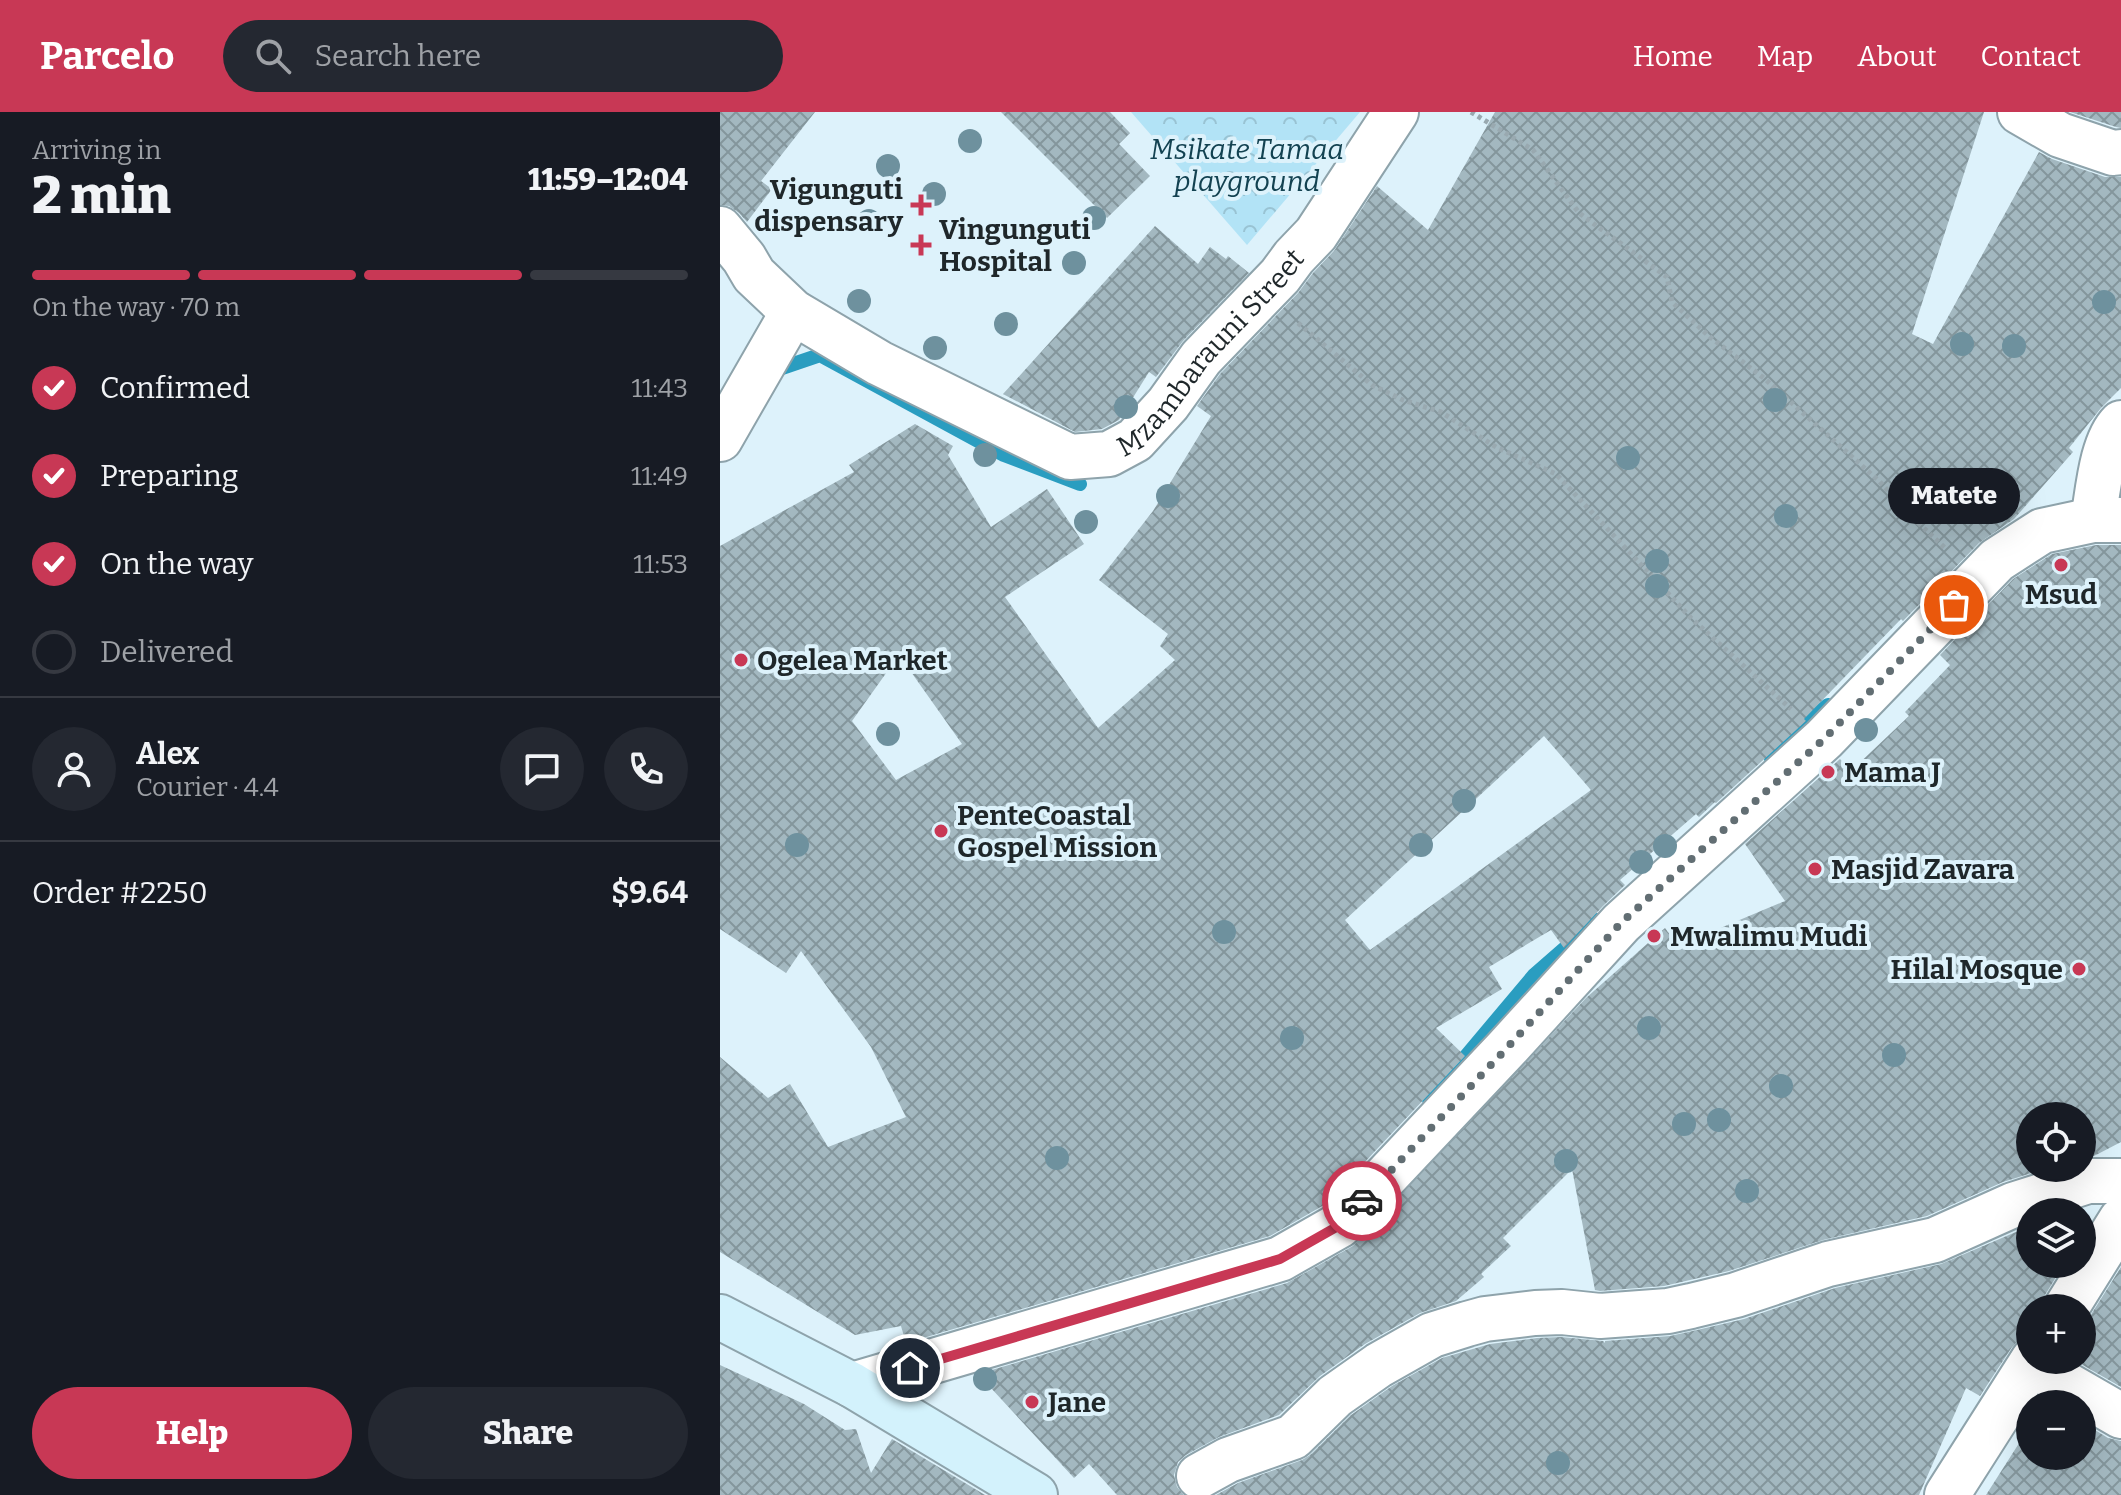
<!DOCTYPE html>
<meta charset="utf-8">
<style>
:root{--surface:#171b24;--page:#242831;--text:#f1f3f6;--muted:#9ea1a6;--line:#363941;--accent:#c83855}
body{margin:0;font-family:Bitter,serif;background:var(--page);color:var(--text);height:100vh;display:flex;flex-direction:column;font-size:30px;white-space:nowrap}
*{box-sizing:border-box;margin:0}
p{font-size:26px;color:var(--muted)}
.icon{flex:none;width:44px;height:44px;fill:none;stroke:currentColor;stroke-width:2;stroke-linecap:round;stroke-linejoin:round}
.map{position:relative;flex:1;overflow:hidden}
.sheet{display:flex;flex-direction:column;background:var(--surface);width:720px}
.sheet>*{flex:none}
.tools{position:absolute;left:1296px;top:990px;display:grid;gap:16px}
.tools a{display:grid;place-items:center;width:80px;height:80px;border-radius:50%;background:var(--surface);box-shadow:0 8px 32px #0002;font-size:40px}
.pin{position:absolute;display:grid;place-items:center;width:68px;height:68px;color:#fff;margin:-34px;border:4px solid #fff;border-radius:50%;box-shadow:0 2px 8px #0007}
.courier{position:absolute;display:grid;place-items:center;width:80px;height:80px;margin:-40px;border:6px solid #c83855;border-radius:50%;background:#fff;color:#222;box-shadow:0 2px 10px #0007}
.bubble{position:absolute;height:56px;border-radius:28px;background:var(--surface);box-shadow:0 8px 32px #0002;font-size:26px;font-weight:800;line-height:56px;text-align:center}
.overview em{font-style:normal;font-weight:800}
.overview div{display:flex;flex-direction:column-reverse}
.overview{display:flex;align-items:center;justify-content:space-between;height:136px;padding:0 32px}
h1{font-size:52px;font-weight:800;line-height:60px}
.bar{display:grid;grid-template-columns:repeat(4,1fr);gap:12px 8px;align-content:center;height:96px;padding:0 32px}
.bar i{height:10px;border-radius:6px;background:var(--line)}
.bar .on{background:var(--accent)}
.bar p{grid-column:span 4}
.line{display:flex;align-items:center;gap:20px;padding:0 32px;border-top:2px solid var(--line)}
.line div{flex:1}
.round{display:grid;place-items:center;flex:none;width:84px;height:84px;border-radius:42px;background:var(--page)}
ol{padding:0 32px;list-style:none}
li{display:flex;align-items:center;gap:24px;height:88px}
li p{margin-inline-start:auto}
li .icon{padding:8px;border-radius:50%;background:var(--accent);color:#fff;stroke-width:4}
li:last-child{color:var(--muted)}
li i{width:44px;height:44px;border:4px solid var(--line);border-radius:50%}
.primary-button{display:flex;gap:16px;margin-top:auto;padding:16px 32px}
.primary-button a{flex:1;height:92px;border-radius:48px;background:var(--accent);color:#fff;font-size:32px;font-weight:800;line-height:92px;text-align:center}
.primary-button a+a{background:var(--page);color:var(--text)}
header{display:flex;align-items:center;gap:48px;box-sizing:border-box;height:112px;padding:0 40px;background:var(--accent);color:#fff}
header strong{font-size:38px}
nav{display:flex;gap:44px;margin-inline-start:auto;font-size:28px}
.search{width:560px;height:72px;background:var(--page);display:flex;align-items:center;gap:20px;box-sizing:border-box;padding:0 28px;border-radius:44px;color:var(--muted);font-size:30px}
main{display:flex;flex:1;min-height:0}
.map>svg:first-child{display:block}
.park{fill:url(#park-crowns)}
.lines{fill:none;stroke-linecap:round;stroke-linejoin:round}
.stream{stroke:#2a9dc0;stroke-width:14}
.building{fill:url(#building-cross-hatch);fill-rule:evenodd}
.minor-casing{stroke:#8ea3ab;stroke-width:48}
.tertiary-casing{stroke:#8ea3ab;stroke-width:48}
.secondary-casing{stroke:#8ea3ab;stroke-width:48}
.path{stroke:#99a9b0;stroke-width:5;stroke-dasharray:4 4;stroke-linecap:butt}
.minor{stroke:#fff;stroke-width:44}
.tertiary{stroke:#fff;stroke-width:44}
.secondary{stroke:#d3f2fc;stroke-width:44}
.tree{fill:#6e919e}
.done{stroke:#626e73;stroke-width:8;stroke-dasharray:0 14.4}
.route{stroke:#c83855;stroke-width:10}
.poi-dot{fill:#c83855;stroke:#ddf2fb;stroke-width:3}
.labels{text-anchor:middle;stroke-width:8;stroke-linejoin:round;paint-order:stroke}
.park-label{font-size:28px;font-style:italic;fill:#134251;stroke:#ddf2fb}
.poi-label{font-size:28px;font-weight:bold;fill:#1f272a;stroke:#ddf2fb;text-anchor:start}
.street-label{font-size:28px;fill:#1f272a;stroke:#ddf2fb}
</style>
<header>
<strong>Parcelo</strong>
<div class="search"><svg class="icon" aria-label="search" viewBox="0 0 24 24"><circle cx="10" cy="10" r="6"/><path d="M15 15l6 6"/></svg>Search here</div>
<nav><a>Home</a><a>Map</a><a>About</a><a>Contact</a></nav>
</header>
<main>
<section class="sheet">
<div class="overview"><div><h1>2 min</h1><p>Arriving in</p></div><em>11:59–12:04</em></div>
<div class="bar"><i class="on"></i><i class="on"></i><i class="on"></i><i></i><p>On the way · 70 m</p></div>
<ol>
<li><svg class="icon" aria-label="check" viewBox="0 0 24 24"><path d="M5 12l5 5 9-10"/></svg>Confirmed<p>11:43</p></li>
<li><svg class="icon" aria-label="check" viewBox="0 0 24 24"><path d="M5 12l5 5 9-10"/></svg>Preparing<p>11:49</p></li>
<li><svg class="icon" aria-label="check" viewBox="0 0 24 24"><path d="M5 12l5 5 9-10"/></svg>On the way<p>11:53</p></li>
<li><i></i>Delivered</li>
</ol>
<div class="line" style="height:144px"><a class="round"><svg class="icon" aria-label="person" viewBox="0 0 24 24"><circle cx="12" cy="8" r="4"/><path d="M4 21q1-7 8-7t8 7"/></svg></a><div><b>Alex</b><p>Courier · 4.4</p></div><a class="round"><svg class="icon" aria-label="chat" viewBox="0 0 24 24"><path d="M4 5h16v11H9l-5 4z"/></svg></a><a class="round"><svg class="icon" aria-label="phone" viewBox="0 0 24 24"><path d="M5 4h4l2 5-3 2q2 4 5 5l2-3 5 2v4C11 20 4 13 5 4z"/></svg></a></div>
<div class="line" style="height:104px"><div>Order #2250</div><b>$9.64</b></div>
<div class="primary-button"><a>Help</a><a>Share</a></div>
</section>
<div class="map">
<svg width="1401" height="1383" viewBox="0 0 1401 1383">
<defs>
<pattern id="park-crowns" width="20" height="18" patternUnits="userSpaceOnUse" patternTransform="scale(2)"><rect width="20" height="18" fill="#b2e3f6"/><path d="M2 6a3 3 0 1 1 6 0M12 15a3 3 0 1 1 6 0" fill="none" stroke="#99c3d3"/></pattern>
<pattern id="building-cross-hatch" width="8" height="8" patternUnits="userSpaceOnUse" patternTransform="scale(2)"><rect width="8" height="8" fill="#a3b8c0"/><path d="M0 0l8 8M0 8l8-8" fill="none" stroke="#84969c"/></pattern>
</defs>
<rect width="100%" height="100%" fill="#ddf2fb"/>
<polygon class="park" points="411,0 640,0 527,133"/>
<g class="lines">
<g class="stream">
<polyline points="53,259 100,243 284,343 360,372"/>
<polyline points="1051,647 1086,611 1108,593"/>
<polyline points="709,988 814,863 877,808"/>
</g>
</g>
<g class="building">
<polygon points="0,0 95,0 41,69 52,77 27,110 19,101 9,94 0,93"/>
<polygon points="281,0 390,0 410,21 399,32 430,64 387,106"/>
<path d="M775 0H1264L1192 222 1213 232 1319 40 1332 47 1385 65H1401V276L1381 296 1349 336 1353 340 1294 407 1259 431 1183 509 1181 507 1084 607 1086 609 996 691 995 690 979 705 976 702 900 768 905 773 883 794 844 836 831 818 769 855 782 877 716 916 745 944 604 1093 550 1124 186 1231 181 1214 135 1223 0 1140V945L48 986 70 972 108 1035 186 1005 151 935 81 839 66 861 0 817V434L134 360 129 353 195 312 233 334 228 343 271 415 327 377 364 432 285 485 378 616 455 548 440 534 448 522 379 468 433 399 491 304 477 294 500 262 578 181 593 161 614 139 657 74 708 118ZM179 543 242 632 176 668 132 609ZM824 624 871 678 650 838 625 808Z"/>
<polygon points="1350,0 1401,0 1401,16 1396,15"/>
<polygon points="435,114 478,152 490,135 506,147 508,144 529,161 463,229 436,265 429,260 399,308 382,317 355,320 283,282"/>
<polygon points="1376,433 1401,433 1401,1030 1374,1044 1362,1045 1362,1004 1310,1004 1310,1056 1327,1056 1283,1070 1207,1104 1103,1128 1009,1159 944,1174 880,1179 875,1178 852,1057 783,1126 791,1134 761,1162 764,1165 736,1189 700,1201 645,1232 600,1264 559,1303 499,1325 466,1343 458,1350 454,1363 457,1375 464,1383 397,1383 369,1352 354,1366 258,1262 567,1171 633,1134 866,886 945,816 961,837 979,825 1065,789 1025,732 1120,647 1131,659 1189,604 1185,600 1230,553 1220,543 1293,467 1332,442"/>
<polygon points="1310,1114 1310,1152 1344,1152 1325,1183 1321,1196 1310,1196 1310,1224 1301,1226 1292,1235 1260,1284 1246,1276 1199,1383 496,1383 518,1371 582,1348 590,1343 631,1303 672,1274 722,1246 770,1232 817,1226 841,1225 883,1229 885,1231 885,1229 950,1224 977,1218 1024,1207 1115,1176 1221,1152"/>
<polygon points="1401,1155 1401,1275 1354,1248 1362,1248 1362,1214 1367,1209"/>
<polygon points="0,1253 84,1292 125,1318 136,1317 151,1361 172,1327 265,1383 0,1383"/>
<polygon points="1362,1310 1388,1326 1401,1329 1401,1383 1266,1383 1310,1314 1310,1344 1362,1344"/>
</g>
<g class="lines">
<defs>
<g id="minor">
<polyline points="1300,0 1340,23 1393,41 1401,40"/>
<path id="s1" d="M0 117 24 146 34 163 73 200 159 251 350 345 389 342 415 328 448 292 481 246 560 164 574 145 596 122 676 0"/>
<polyline points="0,327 73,200"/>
<path d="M1373 408C1378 381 1381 331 1401 311"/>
<polyline points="1311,1252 1401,1304"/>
<polyline points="132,1273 560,1147 620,1113 786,937 901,811 1104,627 1277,448 1322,419 1373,408 1401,408"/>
<polyline points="479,1364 508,1348 573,1325 615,1284 659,1253 712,1223 747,1212 765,1207 815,1201 842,1200 880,1204 948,1199 971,1194 1016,1183 1108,1152 1215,1128 1293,1093 1368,1069 1401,1069"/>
</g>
<g id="tertiary">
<polyline points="1346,1196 1401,1108"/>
<polyline points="1227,1383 1313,1248"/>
</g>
<polyline id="secondary" points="0,1205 132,1273 315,1383"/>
</defs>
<use href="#minor" class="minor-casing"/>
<use href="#tertiary" class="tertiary-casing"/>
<use href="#secondary" class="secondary-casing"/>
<g class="path">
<polyline points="751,0 813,38 859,101 947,165 952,190 990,225 1045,267 1159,369 1194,407 1225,436"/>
<polyline points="578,211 652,273 683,288 721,300 776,335 836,362 971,506 1071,597"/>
</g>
<use href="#minor" class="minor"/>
<use href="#tertiary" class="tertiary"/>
<use href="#secondary" class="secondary"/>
</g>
<g class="tree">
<circle cx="250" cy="29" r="12"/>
<circle cx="168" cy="54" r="12"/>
<circle cx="214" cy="82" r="12"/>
<circle cx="374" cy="106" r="12"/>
<circle cx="149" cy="109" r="12"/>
<circle cx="354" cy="151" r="12"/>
<circle cx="139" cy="189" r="12"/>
<circle cx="1384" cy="190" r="12"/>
<circle cx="286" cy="212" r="12"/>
<circle cx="1242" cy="232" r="12"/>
<circle cx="1294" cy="234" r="12"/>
<circle cx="215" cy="236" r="12"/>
<circle cx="1055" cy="288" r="12"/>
<circle cx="406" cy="295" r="12"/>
<circle cx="265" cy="343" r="12"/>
<circle cx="908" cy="346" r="12"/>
<circle cx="448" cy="384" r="12"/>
<circle cx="1066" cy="404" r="12"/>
<circle cx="366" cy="410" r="12"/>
<circle cx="937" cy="449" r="12"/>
<circle cx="937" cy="474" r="12"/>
<circle cx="1146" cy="618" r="12"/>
<circle cx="168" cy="622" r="12"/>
<circle cx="1166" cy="663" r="12"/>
<circle cx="744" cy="689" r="12"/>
<circle cx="77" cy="733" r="12"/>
<circle cx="701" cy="733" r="12"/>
<circle cx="945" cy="734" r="12"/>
<circle cx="921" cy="750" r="12"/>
<circle cx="504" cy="820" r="12"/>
<circle cx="929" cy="916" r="12"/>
<circle cx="572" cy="926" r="12"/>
<circle cx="1174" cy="943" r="12"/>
<circle cx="1061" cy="974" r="12"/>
<circle cx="999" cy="1008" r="12"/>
<circle cx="964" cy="1012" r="12"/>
<circle cx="337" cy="1046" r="12"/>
<circle cx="846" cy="1049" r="12"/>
<circle cx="1027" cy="1079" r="12"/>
<circle cx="265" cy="1267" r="12"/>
<circle cx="838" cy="1351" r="12"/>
</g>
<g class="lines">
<polyline class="done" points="642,1089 786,937 901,811 1104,627 1234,493"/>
<polyline class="route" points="190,1256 560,1147 620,1113 642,1089"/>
</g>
<g class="poi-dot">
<path d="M197 81h8v8h8v8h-8v8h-8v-8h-8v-8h8z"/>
<path d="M197 121h8v8h8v8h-8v8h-8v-8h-8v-8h8z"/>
<circle cx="1341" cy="453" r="8"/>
<circle cx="21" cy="548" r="8"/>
<circle cx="1108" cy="660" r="8"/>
<circle cx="221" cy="719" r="8"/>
<circle cx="1095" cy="757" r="8"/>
<circle cx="934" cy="824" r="8"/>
<circle cx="1359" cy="857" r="8"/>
<circle cx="312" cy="1290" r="8"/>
</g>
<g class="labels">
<g class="park-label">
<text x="527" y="47">Msikate Tamaa<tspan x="527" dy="32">playground</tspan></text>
</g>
<g class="poi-label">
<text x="183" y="87" text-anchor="end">Vigunguti<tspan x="183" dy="32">dispensary</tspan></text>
<text x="219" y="127">Vingunguti<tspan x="219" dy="32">Hospital</tspan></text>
<text x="1341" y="492" text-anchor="middle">Msud</text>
<text x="37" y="558">Ogelea Market</text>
<text x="1124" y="670">Mama J</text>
<text x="237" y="713">PenteCoastal<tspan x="237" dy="32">Gospel Mission</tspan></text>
<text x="1111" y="767">Masjid Zavara</text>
<text x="950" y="834">Mwalimu Mudi</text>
<text x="1343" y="867" text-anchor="end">Hilal Mosque</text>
<text x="328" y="1300">Jane</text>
</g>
<g class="street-label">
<text dy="10" stroke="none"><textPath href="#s1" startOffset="608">Mzambarauni Street</textPath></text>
</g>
</g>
</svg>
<div class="tools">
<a><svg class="icon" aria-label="locate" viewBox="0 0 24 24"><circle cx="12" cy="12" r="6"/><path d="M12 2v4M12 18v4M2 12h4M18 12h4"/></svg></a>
<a><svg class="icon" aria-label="layers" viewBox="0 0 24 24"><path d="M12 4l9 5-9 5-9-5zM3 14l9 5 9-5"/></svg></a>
<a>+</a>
<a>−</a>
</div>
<div class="pin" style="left:1234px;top:493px;background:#ea580c"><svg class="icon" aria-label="bag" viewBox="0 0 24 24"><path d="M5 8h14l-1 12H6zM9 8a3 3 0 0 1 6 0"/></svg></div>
<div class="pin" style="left:190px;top:1256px;background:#1f2937"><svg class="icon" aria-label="home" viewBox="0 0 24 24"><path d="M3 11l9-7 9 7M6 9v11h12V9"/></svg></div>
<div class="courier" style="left:642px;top:1089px"><svg class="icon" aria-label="car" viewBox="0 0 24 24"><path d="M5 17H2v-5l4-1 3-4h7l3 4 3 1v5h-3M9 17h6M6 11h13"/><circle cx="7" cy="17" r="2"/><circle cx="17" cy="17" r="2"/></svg></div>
<div class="bubble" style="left:1168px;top:356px;width:132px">Matete</div>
</div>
</main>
